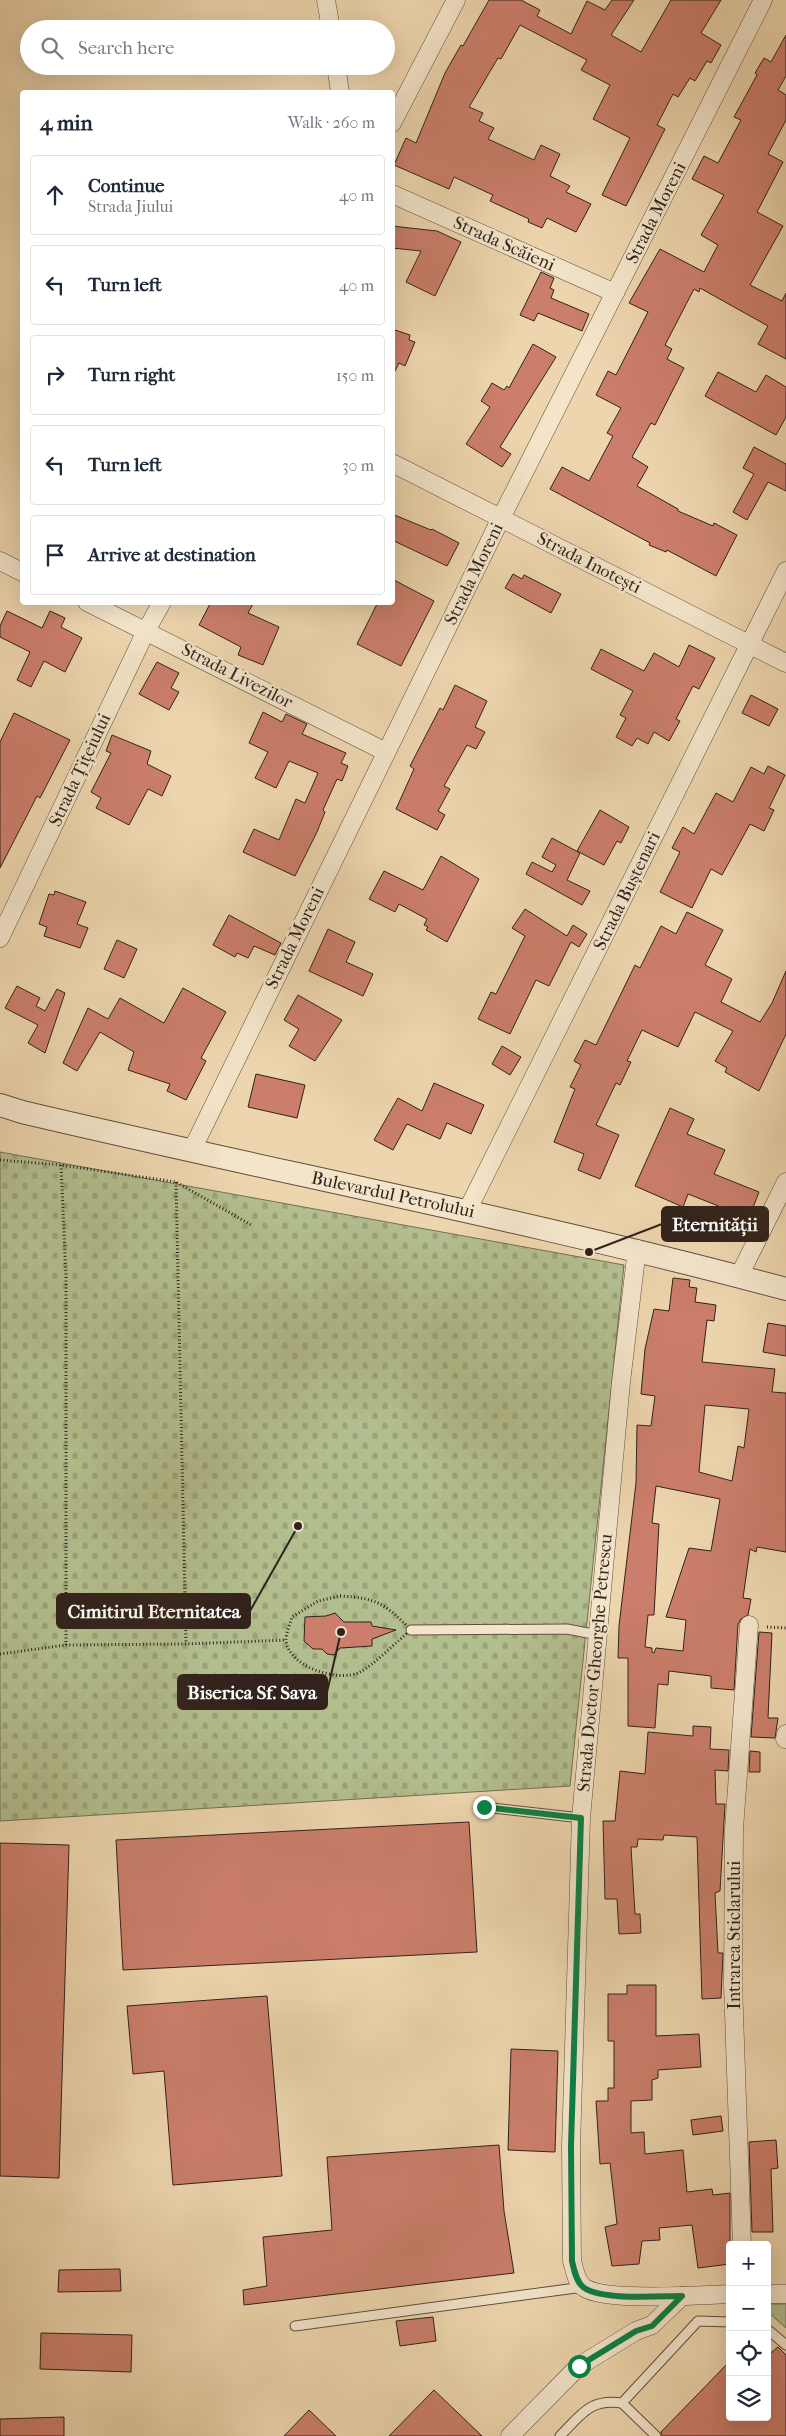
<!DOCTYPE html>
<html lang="en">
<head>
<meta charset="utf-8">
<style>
  :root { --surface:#fff; --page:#f2f2f3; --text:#1f2937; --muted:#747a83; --line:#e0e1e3 }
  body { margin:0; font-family:"IM FELL French Canon",serif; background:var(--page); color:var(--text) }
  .controls { position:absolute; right:15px; bottom:15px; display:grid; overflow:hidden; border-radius:5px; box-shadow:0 5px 20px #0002 }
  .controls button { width:45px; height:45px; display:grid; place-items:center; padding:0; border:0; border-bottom:1px solid var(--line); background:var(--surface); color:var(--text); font:25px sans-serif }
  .stop { position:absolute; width:15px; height:15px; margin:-11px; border:4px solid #0b8043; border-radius:50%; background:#fff }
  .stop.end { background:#0b8043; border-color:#fff; box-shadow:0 1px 5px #0008 }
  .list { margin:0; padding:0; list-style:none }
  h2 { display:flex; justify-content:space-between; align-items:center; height:65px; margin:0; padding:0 20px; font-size:21px }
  h2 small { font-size:16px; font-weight:400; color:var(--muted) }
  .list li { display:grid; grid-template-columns:32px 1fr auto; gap:15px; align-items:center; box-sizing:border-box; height:80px; margin:0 10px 10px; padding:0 10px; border:1px solid var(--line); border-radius:5px }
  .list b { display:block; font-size:19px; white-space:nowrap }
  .list p { margin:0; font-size:16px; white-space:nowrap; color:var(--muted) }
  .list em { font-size:16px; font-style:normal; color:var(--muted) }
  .icon { flex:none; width:28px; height:28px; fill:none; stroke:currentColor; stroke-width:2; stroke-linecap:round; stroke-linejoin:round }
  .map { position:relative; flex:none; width:786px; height:2436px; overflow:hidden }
  .search { position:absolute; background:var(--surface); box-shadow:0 5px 20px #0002; left:20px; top:20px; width:375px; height:55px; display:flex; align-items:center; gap:12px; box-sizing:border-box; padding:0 18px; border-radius:28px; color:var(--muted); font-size:19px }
  .panel { position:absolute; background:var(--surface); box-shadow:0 5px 20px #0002; left:20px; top:90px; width:375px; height:515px; border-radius:5px }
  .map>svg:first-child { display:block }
  .cemetery { fill:url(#cemetery-stones); stroke:#727054 }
  .park { fill:#b3be8e; stroke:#727054 }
  .building { fill:#cb7e6b; stroke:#31221b; fill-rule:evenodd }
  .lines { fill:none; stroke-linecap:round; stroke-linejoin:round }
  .service-casing { stroke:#604f40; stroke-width:11 }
  .minor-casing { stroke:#604f40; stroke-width:19 }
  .tertiary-casing { stroke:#604f40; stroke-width:24 }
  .path { stroke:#31221b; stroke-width:3; stroke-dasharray:1 2.5; stroke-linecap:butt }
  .service { stroke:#f3e4ca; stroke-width:9 }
  .minor { stroke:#f3e4ca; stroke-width:18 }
  .tertiary { stroke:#f3e4ca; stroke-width:22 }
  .route { stroke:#0b8043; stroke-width:6 }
  .labels { text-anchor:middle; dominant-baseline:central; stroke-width:4.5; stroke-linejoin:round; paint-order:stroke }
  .street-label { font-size:18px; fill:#31221b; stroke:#f3e4ca }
  .leader { fill:none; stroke:#31221b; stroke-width:2 }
  .callout-dot { fill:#31221b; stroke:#f3e4ca; stroke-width:2 }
  .callout { fill:#31221b; stroke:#31221b; stroke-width:2 }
  .callout-label { font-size:19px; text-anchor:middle; font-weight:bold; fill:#fff }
</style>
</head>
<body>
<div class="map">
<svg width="786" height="2436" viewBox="0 0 786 2436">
  <defs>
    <pattern id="cemetery-stones" width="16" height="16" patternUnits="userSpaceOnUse" patternTransform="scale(1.25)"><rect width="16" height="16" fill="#b3be8e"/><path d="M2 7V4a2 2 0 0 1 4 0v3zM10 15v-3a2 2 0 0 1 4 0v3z" fill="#9aa37a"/></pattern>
  </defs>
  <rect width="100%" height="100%" fill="#edd5ad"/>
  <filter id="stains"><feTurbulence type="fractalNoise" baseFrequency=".004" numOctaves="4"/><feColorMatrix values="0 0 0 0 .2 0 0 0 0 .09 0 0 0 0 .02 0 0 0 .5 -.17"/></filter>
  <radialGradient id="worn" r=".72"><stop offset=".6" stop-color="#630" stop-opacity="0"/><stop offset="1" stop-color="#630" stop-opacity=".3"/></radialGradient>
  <path class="cemetery" d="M0 1152 624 1265 570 1786 0 1821Z"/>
  <path class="park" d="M767 2304H786V2328L767 2311Z"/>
  <g class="building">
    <path d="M489 0H521L540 10 537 16 571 34 587 1 605 10 612 0H634L611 35 641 52 671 0H721L701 33 721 45 711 63 707 61 695 81 690 78 678 97 673 94 657 125 665 129 626 206 602 195 630 138 593 119 610 85 581 70 587 60 520 25 501 59 498 58 469 107 483 113 479 121 494 128 488 139 534 160 541 145 560 154 550 176 570 186 566 192 591 204 576 232 547 218 542 228 528 222 529 219 490 201 493 195 454 177 449 189 394 165 406 138 416 143 445 73 461 45 463 46Z"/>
    <path d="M786 35V76L778 90 786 95V120L768 154 783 162 757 212 783 226 750 285 782 301 786 293V359L758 344 768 326 700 288 699 292 694 289 665 345 672 349 667 359 684 368 655 425 651 423 632 457 648 467 637 486 678 509V511L713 526 714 523 737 535 716 576 667 550 666 552 649 545 650 543 550 489 562 467 589 481 613 436 607 433 621 408 596 395 608 371 616 375 648 312 629 303 660 249 704 272 718 245 701 235 724 195 692 179 704 156 718 163 741 120 734 117 757 75 755 73 764 58 771 62Z"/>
    <path d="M392 226 437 231 461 242 435 296 406 282 421 251 392 248Z"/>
    <path d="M541 272 554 278 550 288 554 290 551 298 589 314 582 331 538 313 534 321 520 315Z"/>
    <path d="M392 329 410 335 409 340 415 342 405 366 399 363 392 377Z"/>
    <path d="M533 344 556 357 500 447 511 454 502 467 466 444 490 407 481 401 492 383 504 390 507 386 509 388Z"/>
    <path d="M718 372 756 392 766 375 786 387V417L776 435 705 396Z"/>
    <path d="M754 447 786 464V491L768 482 747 520 733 512 754 474 743 468Z"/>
    <path d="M392 514 431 530 432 529 459 543 447 566 392 540Z"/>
    <path d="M513 574 522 579 524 575 561 594 551 613 505 588Z"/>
    <path d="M392 579 434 601 401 666 357 644 378 602H392Z"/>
    <path d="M211 602H254L248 613 279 627 263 665 238 655 241 647 199 625Z"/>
    <path d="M7 611 42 628 50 611 65 618 61 627 82 638 65 672 44 661 31 687 17 680 30 652 0 637V626Z"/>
    <path d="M689 645 715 658 699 689 693 686 676 719 680 721 669 741 654 732 648 744 637 738 632 746 616 737 626 718 620 715 633 691 591 669 601 649 644 671 654 653 679 667Z"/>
    <path d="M157 662 179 673 171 688 179 692 169 710 139 694Z"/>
    <path d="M455 685 487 701 475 727 485 732 476 749 467 745 444 786 450 789 438 811 445 815 437 830 396 809 414 769 410 766 440 708 443 710Z"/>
    <path d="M751 695 778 709 769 726 742 713Z"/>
    <path d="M263 712 282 722 286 714 307 724 302 734 346 753 341 763 348 766 342 781 337 779 323 810 325 812 317 832 295 876 243 852 254 829 279 840 296 799 305 803 318 773 289 761 276 788 255 778 268 752 249 743Z"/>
    <path d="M14 713 70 740 40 798 37 796 0 868V742Z"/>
    <path d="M112 735 151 751 147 764 171 776 162 796 148 789 129 825 96 808 101 798 91 792 111 753 106 751Z"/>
    <path d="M768 766 785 775 769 808 774 810 764 831 750 824 722 875 711 869 692 908 660 892 680 852 672 848 683 827 694 834 716 793 733 802 751 767 764 774Z"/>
    <path d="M600 810 629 827 621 843 617 841 604 865 577 851Z"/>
    <path d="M552 838 580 853 567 880 590 891 582 905 526 874 532 862 552 872 556 865 542 857Z"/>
    <path d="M441 856 479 879 447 942 426 930 428 927 424 925 427 919 399 904 395 912 369 899 384 871 423 890Z"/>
    <path d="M55 891 86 902 77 924 88 928 80 948 44 936 47 927 39 924 49 894 54 895Z"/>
    <path d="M525 909 567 936 573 925 587 934 579 947 571 942 549 986 536 980 510 1034 478 1019 491 992 496 994 525 936 512 928Z"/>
    <path d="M687 912 723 930 705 965 732 979 721 1002 760 1022 772 1003 786 971V1034L759 1091 725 1072 727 1068 715 1061 733 1031 695 1012 678 1047 642 1030 627 1061 631 1062 620 1085 616 1083 596 1125 619 1135 600 1179 578 1170 584 1154 554 1142 575 1089 570 1087 581 1065 574 1061 585 1040 596 1045 635 965 640 968 661 926 676 934Z"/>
    <path d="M229 915 281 943 275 955 254 946 248 958 237 953 235 957 213 945Z"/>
    <path d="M328 929 355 942 346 962 373 974 363 996 309 971Z"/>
    <path d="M117 940 137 949 124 978 104 969Z"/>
    <path d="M17 986 40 998 36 1006 45 1011 57 989 65 993 45 1053 28 1043 38 1025 5 1008Z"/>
    <path d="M183 988 226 1012 201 1058 206 1061 186 1100 167 1091 170 1084 128 1070 134 1052 100 1032 77 1071 63 1063 88 1008 108 1019 120 998 164 1023Z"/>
    <path d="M298 995 342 1020 315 1061 289 1046 299 1029 284 1020Z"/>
    <path d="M502 1046 521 1057 510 1075 492 1064Z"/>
    <path d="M256 1074 305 1085 297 1118 248 1107Z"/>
    <path d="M434 1083 484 1105 471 1134 447 1123 440 1139 407 1124 393 1150 374 1140 398 1098 422 1111Z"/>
    <path d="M670 1108 694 1119 687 1134 725 1150 714 1174 759 1192 749 1218 688 1194 683 1207 635 1186Z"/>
    <path d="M673 1278 690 1280 689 1287 697 1288 695 1302 716 1305 714 1321 707 1320 702 1362 775 1369 772 1392 786 1393V1552L757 1547 756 1552 750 1549 743 1598 751 1599 748 1615 741 1619 738 1624 734 1690 711 1688V1676L669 1671 668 1685 658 1684 655 1728 628 1726V1658H618L619 1626 636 1483 637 1425 651 1426 655 1396 641 1394 645 1349 654 1309 669 1311ZM705 1405 749 1409 744 1448 738 1446 732 1481 699 1472ZM656 1486 720 1499 711 1551 689 1548 666 1617 686 1620 683 1651 656 1648 654 1653 652 1652V1648L645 1647 648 1615H654L659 1524 652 1523Z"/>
    <path d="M768 1323 786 1326V1356L763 1352Z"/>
    <path d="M335 1613 344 1622H371L372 1626 396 1630 372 1639V1646L340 1648 334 1655 327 1654 322 1649H313L304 1641 305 1617 326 1616Z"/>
    <path d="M759 1632 772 1633 768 1718H778L775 1738 751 1737Z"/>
    <path d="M693 1726 711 1727 710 1749 729 1750 728 1771 715 1770 716 1804H725L720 1891 715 1893 718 1953H723L721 1998 702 1999 697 1837 664 1835 663 1840 638 1839 637 1847H631L635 1914H640L641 1933 619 1934 617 1899H605L603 1821H615L620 1771 645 1774 648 1732 693 1736Z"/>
    <path d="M750 1751 760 1752V1772H749Z"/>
    <path d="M469 1822 477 1952 123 1970 116 1840Z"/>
    <path d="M0 1843 69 1845 59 2178 0 2176Z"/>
    <path d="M627 1985H656V2036L699 2034 701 2067 658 2070V2078L652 2080V2100L631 2101V2133L644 2132 645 2154 683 2150 687 2192 712 2189 713 2195 730 2193V2264L698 2268 692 2225 659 2228 660 2240 642 2241 639 2264 612 2266 605 2227 617 2224 610 2163 600 2164 596 2101H608V2088H614V2041H608V1994H627Z"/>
    <path d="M267 1996 282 2176 173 2185 164 2071 133 2074 127 2006Z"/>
    <path d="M511 2049 558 2051 555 2152 508 2150Z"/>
    <path d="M721 2116 723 2131 693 2135 691 2120Z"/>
    <path d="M776 2140 778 2168 771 2169 773 2232H752L749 2142Z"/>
    <path d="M499 2145 504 2211 514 2273 244 2305 243 2290 267 2286 263 2237 332 2230 327 2157Z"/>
    <path d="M120 2269 121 2291 58 2292 59 2270Z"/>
    <path d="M433 2317 436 2341 400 2346 396 2321Z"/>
    <path d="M41 2333 132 2335 131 2372 40 2369Z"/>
    <path d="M778 2347 786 2355V2436H662L661 2432 730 2361V2417H767V2356Z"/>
    <path d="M434 2390 482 2436H389Z"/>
    <path d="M309 2410 336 2436H284Z"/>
    <path d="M64 2417V2436H0V2419Z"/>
  </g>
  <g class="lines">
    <defs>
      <g id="service">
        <path d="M411 1630 567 1629 598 1635"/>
        <path d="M484 1807 581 1818"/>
        <path d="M295 2326 583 2287"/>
        <path d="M767 2329 786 2345"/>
        <path d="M622 2403 656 2436"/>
        <path d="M560 2436C581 2415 590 2398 622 2403L698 2321 730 2322"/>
      </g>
      <g id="minor">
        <path d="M326 0 331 29"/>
        <path d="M336 66 340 92"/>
        <path d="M392 123 456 0"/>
        <path d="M392 194 615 293"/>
        <path d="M392 463 786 663"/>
        <path d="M0 561 22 572"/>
        <path d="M87 602 386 752"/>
        <path d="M0 938 146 631 162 602"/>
        <path d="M191 1152 501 518 763 0"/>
        <path d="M467 1211 786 571"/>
        <path d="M637 1249 621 1382 581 1818 571 2146 572 2261C575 2270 576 2283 585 2288 606 2302 701 2295 730 2294"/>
        <path d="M739 1276 786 1182"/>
        <path d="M785 1739 786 1734"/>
        <path d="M742 2245 733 1984 734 1829 749 1625"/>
        <path d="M767 2294H786"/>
        <path d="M510 2436 579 2366 636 2331 652 2325 682 2296"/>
      </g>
      <path id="tertiary" d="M0 1105 22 1112C276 1172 533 1221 786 1289"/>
    </defs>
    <use href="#service" class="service-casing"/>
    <use href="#minor" class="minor-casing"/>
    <use href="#tertiary" class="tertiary-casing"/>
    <g class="path">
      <path d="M0 1160 61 1165 176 1182 253 1226"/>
      <path d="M61 1165 66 1277V1645"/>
      <path d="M176 1182 186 1644"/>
      <path d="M340 1596C378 1598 385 1604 411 1630 398 1640 373 1666 360 1672 339 1683 288 1667 286 1640 286 1633 290 1624 292 1617L318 1601Z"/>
      <path d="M767 1627 786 1628"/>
      <path d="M0 1654 66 1645 186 1644 286 1640"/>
    </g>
    <use href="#service" class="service"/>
    <use href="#minor" class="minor"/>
    <use href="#tertiary" class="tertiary"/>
  </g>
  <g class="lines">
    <path class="route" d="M484 1807 581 1818 571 2146 572 2261C574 2270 576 2280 582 2286 596 2301 661 2296 682 2296L652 2326 636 2331 579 2366"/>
  </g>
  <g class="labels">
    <g class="street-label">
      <text transform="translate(656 213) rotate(-63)">Strada Moreni</text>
      <text transform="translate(504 244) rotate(24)">Strada Scăieni</text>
      <text transform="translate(589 563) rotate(27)">Strada Inotești</text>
      <text transform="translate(474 574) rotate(-64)">Strada Moreni</text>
      <text transform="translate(237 676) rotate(27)">Strada Livezilor</text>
      <text transform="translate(80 770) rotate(-65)">Strada Țițeiului</text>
      <text transform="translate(627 891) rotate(-64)">Strada Buștenari</text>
      <text transform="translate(295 938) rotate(-64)">Strada Moreni</text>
      <text transform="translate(393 1195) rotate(12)">Bulevardul Petrolului</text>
      <text transform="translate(595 1663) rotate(-85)">Strada Doctor Gheorghe Petrescu</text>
      <text transform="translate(734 1935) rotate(-90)">Intrarea Sticlarului</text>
    </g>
  </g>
  <path class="leader" d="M589 1252L662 1224M298 1526L250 1611M341 1632L327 1692"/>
  <g class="callout-dot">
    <circle cx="589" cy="1252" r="5"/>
    <circle cx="298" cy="1526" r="5"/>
    <circle cx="341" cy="1632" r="5"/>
  </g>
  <g class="callout">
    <rect x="662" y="1207" width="106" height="34" rx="5"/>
    <rect x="57" y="1594" width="193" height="34" rx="5"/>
    <rect x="178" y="1675" width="149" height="34" rx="5"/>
  </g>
  <g class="callout-label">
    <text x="715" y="1231">Eternității</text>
    <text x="154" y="1618">Cimitirul Eternitatea</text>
    <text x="252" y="1699">Biserica Sf. Sava</text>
  </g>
  <rect width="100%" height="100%" filter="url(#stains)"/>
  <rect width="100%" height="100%" fill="url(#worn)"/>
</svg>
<div class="controls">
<button>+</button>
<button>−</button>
<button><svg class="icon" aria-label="locate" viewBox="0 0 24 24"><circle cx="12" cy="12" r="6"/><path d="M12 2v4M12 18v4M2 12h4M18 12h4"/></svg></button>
<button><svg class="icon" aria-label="layers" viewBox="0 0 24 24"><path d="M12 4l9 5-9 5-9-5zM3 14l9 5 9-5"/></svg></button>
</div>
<div class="stop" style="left:579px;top:2366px"></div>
<div class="stop end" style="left:484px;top:1807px"></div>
<div class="search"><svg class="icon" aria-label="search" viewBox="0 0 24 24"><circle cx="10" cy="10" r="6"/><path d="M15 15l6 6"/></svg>Search here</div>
<section class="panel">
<h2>4 min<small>Walk · 260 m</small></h2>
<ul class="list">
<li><svg class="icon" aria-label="ahead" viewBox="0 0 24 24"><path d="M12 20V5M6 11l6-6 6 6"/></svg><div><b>Continue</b><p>Strada Jiului</p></div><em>40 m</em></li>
<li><svg class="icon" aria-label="left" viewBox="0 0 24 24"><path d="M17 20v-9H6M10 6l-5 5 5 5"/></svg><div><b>Turn left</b></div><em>40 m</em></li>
<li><svg class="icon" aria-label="right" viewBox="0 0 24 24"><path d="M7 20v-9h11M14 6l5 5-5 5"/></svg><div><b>Turn right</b></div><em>150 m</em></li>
<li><svg class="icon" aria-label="left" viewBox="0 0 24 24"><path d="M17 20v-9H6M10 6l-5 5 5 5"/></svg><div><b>Turn left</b></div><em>30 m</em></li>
<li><svg class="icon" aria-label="arrive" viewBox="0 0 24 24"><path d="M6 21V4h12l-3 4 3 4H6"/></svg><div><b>Arrive at destination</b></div></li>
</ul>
</section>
</div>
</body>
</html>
